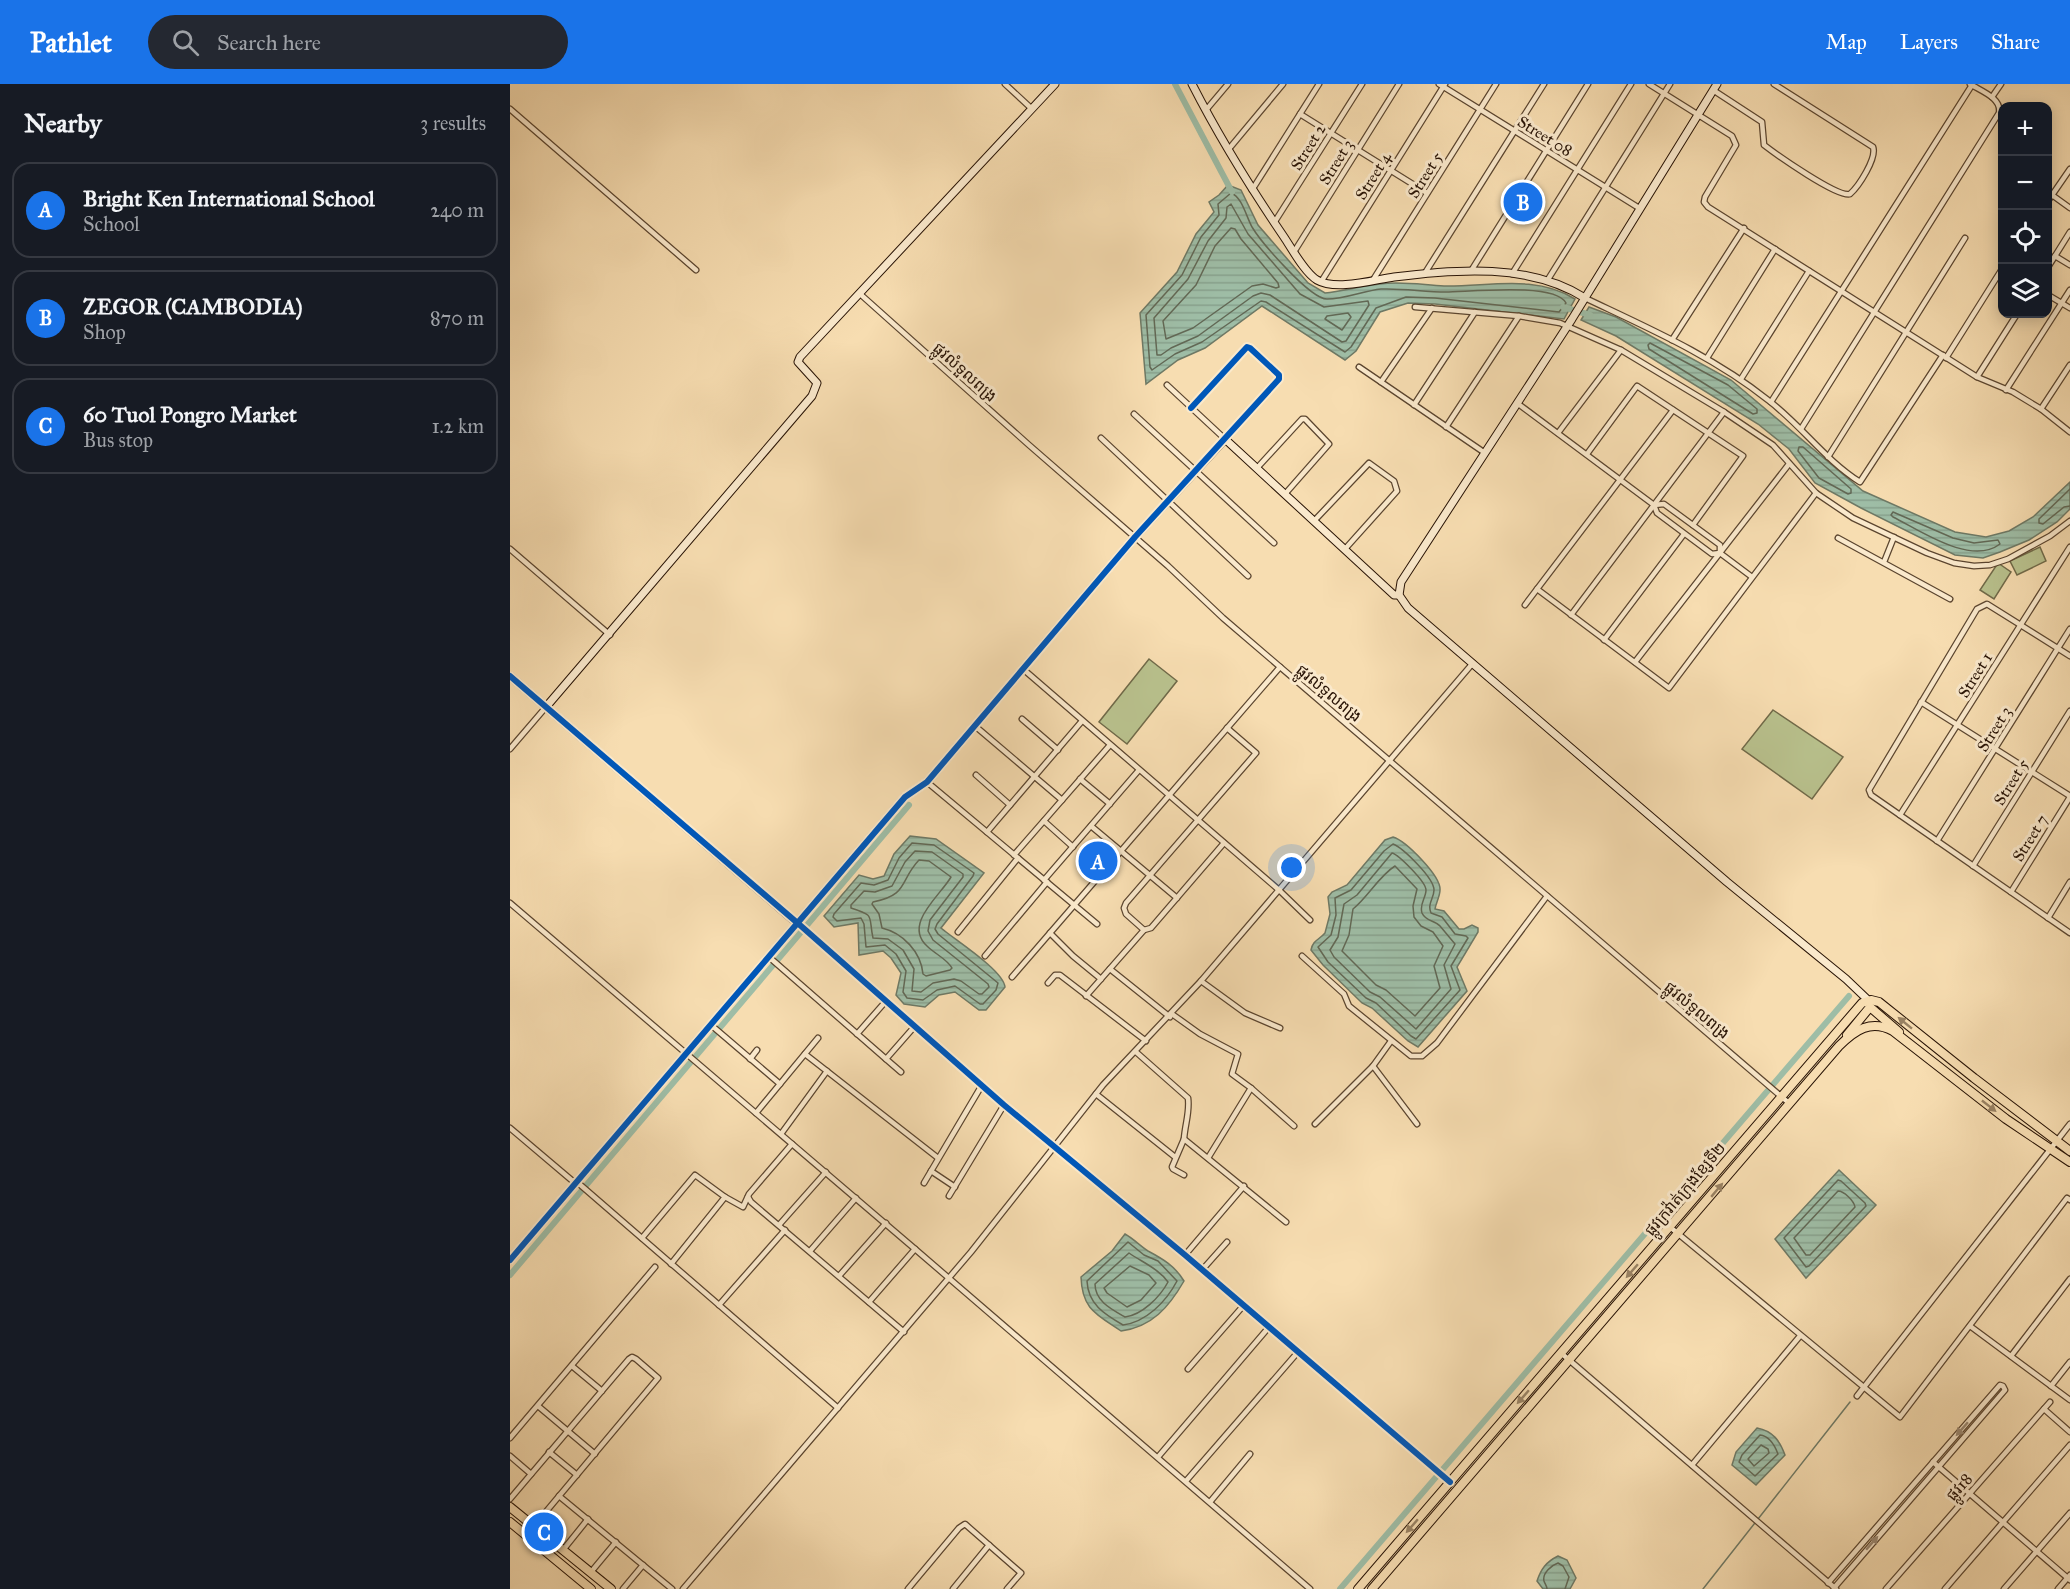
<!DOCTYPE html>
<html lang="en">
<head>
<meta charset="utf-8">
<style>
  :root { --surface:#171b24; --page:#242831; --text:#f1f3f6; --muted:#9ea1a6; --line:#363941; --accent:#1a73e8 }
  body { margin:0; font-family:"IM FELL Great Primer","Noto Sans Khmer",serif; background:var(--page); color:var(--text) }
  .controls { position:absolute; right:18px; top:18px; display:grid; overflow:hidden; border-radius:12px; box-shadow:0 3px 15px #0003 }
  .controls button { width:54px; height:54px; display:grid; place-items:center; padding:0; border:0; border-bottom:2px solid var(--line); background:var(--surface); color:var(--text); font:30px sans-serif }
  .you { position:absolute; left:782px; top:784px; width:21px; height:21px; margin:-15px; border:4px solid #fff; border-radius:50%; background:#1a73e8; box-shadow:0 0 0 9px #1a73e833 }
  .badge { display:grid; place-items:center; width:39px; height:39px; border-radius:50%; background:var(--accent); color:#fff; font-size:20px; font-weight:700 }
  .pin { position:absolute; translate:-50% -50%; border:3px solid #fff; box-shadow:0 2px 6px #0006 }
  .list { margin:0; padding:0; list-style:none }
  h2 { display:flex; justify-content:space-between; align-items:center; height:78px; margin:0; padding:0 24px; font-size:26px }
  h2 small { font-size:20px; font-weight:400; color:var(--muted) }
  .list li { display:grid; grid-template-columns:39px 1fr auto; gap:18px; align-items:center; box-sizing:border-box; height:96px; margin:0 12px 12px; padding:0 12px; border:2px solid var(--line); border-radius:18px }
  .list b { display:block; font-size:22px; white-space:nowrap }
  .list p { margin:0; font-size:20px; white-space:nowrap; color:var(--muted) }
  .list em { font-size:20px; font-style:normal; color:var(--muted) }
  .icon { flex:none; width:33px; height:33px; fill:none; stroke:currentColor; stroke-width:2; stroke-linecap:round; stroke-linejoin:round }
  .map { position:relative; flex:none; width:1560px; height:1505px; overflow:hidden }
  header { display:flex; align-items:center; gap:36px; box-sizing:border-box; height:84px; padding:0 30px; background:var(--accent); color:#fff }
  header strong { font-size:28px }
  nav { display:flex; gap:33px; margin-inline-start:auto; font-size:21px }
  .search { width:420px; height:54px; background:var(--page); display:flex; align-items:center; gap:15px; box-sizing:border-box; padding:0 21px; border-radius:33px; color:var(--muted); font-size:22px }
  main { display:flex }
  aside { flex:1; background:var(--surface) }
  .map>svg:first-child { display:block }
  .green { fill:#b9c28e; stroke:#706a49; stroke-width:1.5 }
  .water { fill:url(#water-rules); stroke:#6e7965; stroke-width:1.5 }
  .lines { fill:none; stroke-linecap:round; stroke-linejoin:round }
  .shore { stroke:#626855; stroke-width:1.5 }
  .stream { stroke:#6e7965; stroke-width:1.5 }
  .canal { stroke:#9ebda6; stroke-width:6 }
  .street-casing { stroke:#5b452f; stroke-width:7 }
  .secondary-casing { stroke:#271204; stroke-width:9 }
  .primary-casing { stroke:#271204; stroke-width:10 }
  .street { stroke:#fae9cc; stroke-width:4.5 }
  .secondary { stroke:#fae9cc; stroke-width:7 }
  .primary { stroke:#f7ddb1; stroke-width:8 }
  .cycleway-casing { stroke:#fae9cc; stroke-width:10 }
  .cycleway { stroke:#0057b8; stroke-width:6 }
  .oneway { fill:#998263 }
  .oneway2 { fill:#9b8872 }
  .labels { text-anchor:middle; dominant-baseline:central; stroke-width:6; stroke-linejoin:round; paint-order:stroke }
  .street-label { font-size:16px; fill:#271204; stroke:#fae9cc }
</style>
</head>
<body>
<header>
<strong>Pathlet</strong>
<div class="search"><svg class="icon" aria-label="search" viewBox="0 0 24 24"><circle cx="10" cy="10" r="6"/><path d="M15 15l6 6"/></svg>Search here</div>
<nav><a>Map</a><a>Layers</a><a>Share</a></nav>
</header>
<main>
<aside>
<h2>Nearby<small>3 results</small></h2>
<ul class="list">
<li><span class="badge">A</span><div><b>Bright Ken International School</b><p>School</p></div><em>240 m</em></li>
<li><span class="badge">B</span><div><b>ZEGOR (CAMBODIA)</b><p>Shop</p></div><em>870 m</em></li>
<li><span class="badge">C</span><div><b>60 Tuol Pongro Market</b><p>Bus stop</p></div><em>1.2 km</em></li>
</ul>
</aside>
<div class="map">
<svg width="1560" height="1505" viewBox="0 0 1560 1505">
  <defs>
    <pattern id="water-rules" width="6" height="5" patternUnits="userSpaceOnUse" patternTransform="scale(1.5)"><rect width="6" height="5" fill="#9ebda6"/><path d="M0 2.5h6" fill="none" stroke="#88a18d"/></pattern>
  </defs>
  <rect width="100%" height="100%" fill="#f7ddb1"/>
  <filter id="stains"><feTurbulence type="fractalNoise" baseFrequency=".00333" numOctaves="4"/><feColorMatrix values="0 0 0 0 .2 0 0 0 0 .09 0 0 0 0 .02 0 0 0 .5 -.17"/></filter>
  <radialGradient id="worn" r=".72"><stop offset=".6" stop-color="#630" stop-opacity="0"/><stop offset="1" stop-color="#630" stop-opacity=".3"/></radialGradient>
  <g class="green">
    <path d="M1530 463 1536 477 1507 491 1500 477Z"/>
    <path d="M1488 479 1501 488 1484 515 1470 506Z"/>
    <path d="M639 575 667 597 617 660 589 638Z"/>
    <path d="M1263 626 1333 673 1302 715 1232 665Z"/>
  </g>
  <g class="water">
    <path d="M718 101 731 106 748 141 798 199 815 209C833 207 851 202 870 200 891 197 913 201 934 202 978 203 1025 190 1065 215L1054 235 925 220 898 219 870 228 846 267 835 276 752 222 695 264 668 276 636 300 630 229 667 188 686 150 704 128 699 118 709 111Z"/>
    <path d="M1079 223 1106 233 1221 296 1353 407 1445 448 1476 453 1499 447 1523 433 1560 398V425L1547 438 1519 456 1490 468 1473 474 1445 471 1351 424 1305 399 1279 365 1248 340 1106 252 1071 236Z"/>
    <path d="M400 752 426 755 474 789 431 844C445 856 493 886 495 903L476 926H469L445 908 429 911 415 923 394 920 386 911 391 889 381 874 373 867 349 871 348 839 324 843 314 832 349 791 363 795 374 792 384 770Z"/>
    <path d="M883 753C896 757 931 792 930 806 930 812 926 819 925 825L934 827 949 845H954L962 841 968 844V848L947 883 957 907 908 963 898 957 862 924 852 919 813 881 801 866C803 856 809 856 815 849L820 830 818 813 822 808 837 801 875 756Z"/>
    <path d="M1329 1086 1366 1121 1296 1194 1265 1155Z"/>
    <path d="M615 1150C624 1155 630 1162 638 1167 653 1175 665 1182 674 1197 659 1223 642 1243 611 1247 586 1230 572 1225 571 1193L602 1167Z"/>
    <path d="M1247 1344C1263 1347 1270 1357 1275 1371L1246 1401 1222 1381 1226 1368Z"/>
    <path d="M1048 1472 1057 1476 1066 1494 1060 1505H1033L1027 1497C1031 1485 1036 1478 1048 1472Z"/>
  </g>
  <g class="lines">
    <g class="shore">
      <path d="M721 109C732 113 736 132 742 143 751 158 800 215 817 215 835 215 853 207 871 205 893 204 914 208 936 208 958 208 1045 198 1056 219L1049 228 925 214 896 213 866 224 841 263 835 268 756 218 751 217 692 258 665 270 642 286 640 283 636 231 672 191 691 153 709 131 708 120Z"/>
      <path d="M721 120 738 150 790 210 814 223 858 217 859 221 836 257 832 258 760 211 751 209 743 212 688 252 661 264 651 271H647L644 234 678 195 698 157 716 134 717 123Z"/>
      <path d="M721 144 725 145 731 155 768 199 769 203 766 204 753 200 742 202 683 244 656 255 653 237 686 201 705 162Z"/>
      <path d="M838 229 841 233 832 246 815 235 817 232Z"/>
      <path d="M1140 259 1218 301 1247 325V329L1243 330 1139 265 1138 261Z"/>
      <path d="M1289 363H1293L1341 405V409L1338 410 1309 394 1288 367Z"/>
      <path d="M1560 405 1529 435V439L1533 440 1554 423 1560 422"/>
      <path d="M1383 428 1443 454 1464 459 1488 456 1490 460C1461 482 1411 447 1383 433L1381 431Z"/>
      <path d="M402 759 424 761 464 789 463 792 427 840 425 845 428 850 488 899 486 906 473 920H470L445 902 427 906 413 916 397 914 393 908 396 887 386 870 375 861 356 863 354 840 351 834 327 837 323 833 324 830 351 799 364 801 378 796 389 774Z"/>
      <path d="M883 760C893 764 924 794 924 806 924 814 917 820 921 829L932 833 945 850 956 852 958 854 941 882 950 906 906 955 901 952 866 919 856 914 818 878 808 863 821 851 826 831 825 814 841 806 874 767Z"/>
      <path d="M405 767 422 768 453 790V793L420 836 418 847 423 856 478 900 479 903 472 910H469L451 897 444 895 423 899 411 908 402 907 404 885 393 866 378 855 363 854C358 831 366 832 341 824V821L354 807 365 808 382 802 395 778Z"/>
      <path d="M882 769C889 771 916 798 916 806 916 814 909 820 912 829 916 838 925 836 930 842 935 848 940 854 945 860L934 881 941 905 906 945 870 913 860 908 824 873 820 866 828 853 834 820 847 811Z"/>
      <path d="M409 776 419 777 441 793C430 812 393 840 417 862 425 870 437 875 442 884L440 886 416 892 413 890C411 868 393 849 372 844L369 830 362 820 363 818C399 811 389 797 409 776Z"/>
      <path d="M885 782 907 805 903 822 904 833 911 842 923 848 933 862 924 882 930 904 905 932 876 906 866 901 832 867 839 851 843 825C858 813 869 792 885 782Z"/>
      <path d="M1328 1096 1331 1097 1355 1119 1356 1122 1299 1182 1296 1183 1274 1154Z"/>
      <path d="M1328 1107C1334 1107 1344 1117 1345 1123L1300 1171H1296L1284 1154Z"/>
      <path d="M618 1158 634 1171 648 1177 667 1197C656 1218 636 1238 613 1241 594 1230 578 1220 577 1197Z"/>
      <path d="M619 1169C632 1178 649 1185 658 1198 650 1213 632 1231 615 1233 601 1225 585 1217 585 1200Z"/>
      <path d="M620 1182 639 1191 646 1199 631 1216 617 1223 597 1209 594 1204Z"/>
      <path d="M1250 1351C1259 1352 1265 1362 1268 1370L1245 1392 1229 1378 1232 1371Z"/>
      <path d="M1251 1361 1258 1365 1259 1369 1244 1382 1238 1375Z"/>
      <path d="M1037 1505C1037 1502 1035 1500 1034 1497 1032 1489 1042 1481 1048 1479L1053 1482 1059 1493 1055 1505"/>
    </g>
    <path class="stream" d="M1193 1505 1340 1318"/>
    <g class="canal">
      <path d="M665 0 722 108"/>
      <path d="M1053 223 1080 231"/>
      <path d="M0 1191 399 721"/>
      <path d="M830 1505 1339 912"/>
    </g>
    <defs>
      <g id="street">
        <path d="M495 0 522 25"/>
        <path d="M929 0 1129 124"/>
        <path d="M1139 0 1222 52 1226 61 1195 113 1194 118 1198 123 1467 293 1503 308 1531 325 1560 348"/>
        <path d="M1203 6 1252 38 1254 61C1267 71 1328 114 1340 110 1349 102 1367 74 1363 63L1264 0"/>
        <path d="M1482 13 1491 0"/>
        <path d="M0 25 186 186"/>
        <path d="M696 26 718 0"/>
        <path d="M790 30 917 109"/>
        <path d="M718 66 773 0"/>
        <path d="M742 106 809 0"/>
        <path d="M1542 111 1560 124"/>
        <path d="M1538 117 1560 85"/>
        <path d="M764 139 852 0"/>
        <path d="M1560 148 1545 172 1560 181"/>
        <path d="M784 168 889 0"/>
        <path d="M1538 183 1545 172"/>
        <path d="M961 187 1078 0"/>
        <path d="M915 189 1034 0"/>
        <path d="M1002 190 1121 0"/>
        <path d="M863 196 986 0"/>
        <path d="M1037 197 1160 0"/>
        <path d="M811 198 935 0"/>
        <path d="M349 209 519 361 658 482 713 534 1280 1020"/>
        <path d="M1538 211 1560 224"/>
        <path d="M1075 214C1138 244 1203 272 1258 316 1291 341 1315 376 1350 398L1433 271"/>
        <path d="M905 223 1009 232 1050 239 1111 266 1214 328 1263 361 1306 409 1343 434 1417 469 1444 479 1464 482 1480 481 1498 475 1540 452 1560 437"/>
        <path d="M1162 256 1234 144"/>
        <path d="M1197 274 1265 165"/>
        <path d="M1436 274 1492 185"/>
        <path d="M849 283 975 369"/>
        <path d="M1467 293 1507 230"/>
        <path d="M1231 295 1299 187"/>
        <path d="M871 298 922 224"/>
        <path d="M657 301 715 355 769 295V291L740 264 737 263 681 324"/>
        <path d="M1496 306 1560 206"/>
        <path d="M1261 318 1462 1"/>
        <path d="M1007 319 1144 421 1147 429 1202 470 1210 469 1242 493"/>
        <path d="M904 321 965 228"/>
        <path d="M1531 325 1560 281"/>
        <path d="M624 330 764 459"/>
        <path d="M936 343 1009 232"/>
        <path d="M1291 345 1489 29C1492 14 1471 7 1460 0"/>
        <path d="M1048 349 1111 266"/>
        <path d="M591 354 738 492"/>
        <path d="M1077 370 1127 302 1233 372 1183 441"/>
        <path d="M1318 373 1455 154"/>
        <path d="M747 384 792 335H795L819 360 775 410"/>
        <path d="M1144 421 1154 420 1210 461V469"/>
        <path d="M804 437 859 379 884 397 887 407 835 465"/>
        <path d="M1328 454 1440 515"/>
        <path d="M0 465 100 551"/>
        <path d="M1374 478 1384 453"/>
        <path d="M1027 505 1159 604 1306 409"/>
        <path d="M1015 521 1163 326"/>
        <path d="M1061 531 1214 328"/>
        <path d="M1094 556 1174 450"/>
        <path d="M1560 572 1477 520 1467 525 1359 706 1361 711 1560 849"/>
        <path d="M1125 578 1279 380"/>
        <path d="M513 585 769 806 800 836"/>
        <path d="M1411 618 1560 712"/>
        <path d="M512 635 548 666"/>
        <path d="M465 642 552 716"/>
        <path d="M0 665 36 623"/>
        <path d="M466 691 500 721"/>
        <path d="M570 695 600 720"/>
        <path d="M417 698 587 840"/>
        <path d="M1390 731 1560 463"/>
        <path d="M534 737 563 763"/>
        <path d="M581 742 667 814"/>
        <path d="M477 748 572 637"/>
        <path d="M1427 757 1560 545"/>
        <path d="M504 771 600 661"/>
        <path d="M1463 782 1560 627"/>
        <path d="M534 796 629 686"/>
        <path d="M1501 808 1560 713"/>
        <path d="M0 819 405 1165 800 1505"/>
        <path d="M1538 834 1560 798"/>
        <path d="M287 839 494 1021 675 1171 940 1398"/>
        <path d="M634 846 616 830 614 824 616 819 746 669 717 644"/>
        <path d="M448 848 508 774"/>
        <path d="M540 849 563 872 591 895"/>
        <path d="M475 872 537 798"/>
        <path d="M792 872 834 910 839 922 901 972H912L927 959 1037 812"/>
        <path d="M259 873 376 975 405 942"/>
        <path d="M600 885 660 933"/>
        <path d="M502 893 770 583"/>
        <path d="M691 897 735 929 770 944"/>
        <path d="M538 899 545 891H550L636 957"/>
        <path d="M576 912 634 846 641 844 714 759"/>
        <path d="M662 930 690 950 728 970 722 990 741 1004 784 1042"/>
        <path d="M201 941 270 1000"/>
        <path d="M347 950 376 917"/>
        <path d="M626 968 678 1014C680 1028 675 1040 674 1055L776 1138"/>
        <path d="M295 970 428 1074"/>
        <path d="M240 975 247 966"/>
        <path d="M376 975 391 988"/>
        <path d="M863 982 907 1040"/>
        <path d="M586 1010 665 1073"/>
        <path d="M246 1029 308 954"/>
        <path d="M805 1040 863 982 881 957"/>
        <path d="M0 1044 65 1099"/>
        <path d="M271 1050 317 987"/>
        <path d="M698 1074 741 1004"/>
        <path d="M421 1087 445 1103"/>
        <path d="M674 1091 663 1085 662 1083 674 1055"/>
        <path d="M67 1098 328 1324"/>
        <path d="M414 1099 472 1001"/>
        <path d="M439 1112 494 1021"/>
        <path d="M238 1113 241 1118 394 1248"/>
        <path d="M269 1141 316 1088"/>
        <path d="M1160 1143 1390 1333 1557 1114 1560 1116"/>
        <path d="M132 1154 185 1091 215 1113 233 1123 239 1110 282 1060"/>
        <path d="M300 1167 346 1114"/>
        <path d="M675 1171 734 1102"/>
        <path d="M161 1180 215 1113"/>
        <path d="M692 1186 717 1158"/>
        <path d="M329 1192 376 1139"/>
        <path d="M359 1218 405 1165"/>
        <path d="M209 1221 275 1146"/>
        <path d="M1460 1242 1560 1316"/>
        <path d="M1051 1269 1326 1505"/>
        <path d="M1501 1272 1560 1195"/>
        <path d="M62 1282 92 1307"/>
        <path d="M678 1285 734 1221"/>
        <path d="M1541 1302 1560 1278"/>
        <path d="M1347 1312 1560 1040"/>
        <path d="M28 1322 85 1370"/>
        <path d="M1534 1325 1560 1348"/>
        <path d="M0 1354 145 1183"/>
        <path d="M39 1368 67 1391"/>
        <path d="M0 1372 21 1390"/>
        <path d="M648 1373 759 1243"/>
        <path d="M1423 1378 1560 1496"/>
        <path d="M1182 1381 1290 1252"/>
        <path d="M676 1397 788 1268"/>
        <path d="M49 1412 162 1505"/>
        <path d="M0 1415 119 1275 122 1273 126 1275 148 1294 24 1442"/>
        <path d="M700 1418 740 1370"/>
        <path d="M53 1466 78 1435"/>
        <path d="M81 1488 106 1458"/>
        <path d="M1318 1499 1490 1301 1493 1302 1495 1306 1324 1504"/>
        <path d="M113 1505 133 1481"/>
        <path d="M173 1505 461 1168 593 1001 691 897 963 579"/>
        <path d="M398 1505 449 1444 455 1440 511 1489 497 1505"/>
        <path d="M443 1505 479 1461"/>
        <path d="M1376 1505 1540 1318"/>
        <path d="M1435 1505 1560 1361"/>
        <path d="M1494 1505 1560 1429"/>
        <path d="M1548 1505 1560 1491"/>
      </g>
      <g id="secondary">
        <path d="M682 0C709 53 740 103 774 153 782 165 795 189 807 196 826 207 863 196 884 193 946 185 1020 179 1075 214"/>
        <path d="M1207 0 1062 235 891 498 889 511 898 524 1217 798 1336 895 1358 916"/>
        <path d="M0 592 287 839"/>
        <path d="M36 623 302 312 307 299 288 278 290 273 545 0"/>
        <path d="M0 1176 395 713 417 698 625 453 715 355 884 511H889"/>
      </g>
      <g id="primary">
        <path d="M1337 951 1360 923 1389 948"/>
        <path d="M0 1423 101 1505"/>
        <path d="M0 1438 81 1505"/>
        <path d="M848 1505 1352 919 1361 916 1369 918 1464 994 1560 1067"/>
        <path d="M862 1505 1329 962C1345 946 1361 935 1383 947L1496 1035 1560 1078"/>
      </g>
    </defs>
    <use href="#street" class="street-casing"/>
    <use href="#secondary" class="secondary-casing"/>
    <use href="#primary" class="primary-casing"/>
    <use href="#street" class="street"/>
    <use href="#secondary" class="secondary"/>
    <use href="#primary" class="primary"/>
    <defs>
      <g id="cycleway">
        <path d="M0 592 291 842 494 1021 675 1171 940 1398"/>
        <path d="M0 1176 395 713 417 698 625 453 769 295V291L740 264 737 263 681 324"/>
      </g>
    </defs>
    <use href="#cycleway" class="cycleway-casing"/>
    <use href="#cycleway" class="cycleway"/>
  </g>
  <defs><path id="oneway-solid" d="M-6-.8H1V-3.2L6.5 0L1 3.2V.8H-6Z" transform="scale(1.5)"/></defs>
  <g class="oneway">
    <use href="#oneway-solid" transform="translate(1395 939) rotate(-141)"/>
    <use href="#oneway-solid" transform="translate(1479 1022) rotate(38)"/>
    <use href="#oneway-solid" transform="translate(1207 1106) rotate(-50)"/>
    <use href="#oneway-solid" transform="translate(1122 1187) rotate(131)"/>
    <use href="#oneway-solid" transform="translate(1013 1313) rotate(131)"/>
    <use href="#oneway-solid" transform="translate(902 1442) rotate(131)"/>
  </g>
  <g class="oneway2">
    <use href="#oneway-solid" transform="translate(1452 1345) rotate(131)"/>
    <use href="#oneway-solid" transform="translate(1362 1459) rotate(-49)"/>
  </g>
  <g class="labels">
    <g class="street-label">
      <text transform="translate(1035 52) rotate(32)">Street 08</text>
      <text transform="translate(798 63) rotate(-58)">Street 2</text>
      <text transform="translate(826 78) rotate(-58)">Street 3</text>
      <text transform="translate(915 91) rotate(-58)">Street 5</text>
      <text transform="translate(863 92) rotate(-58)">Street 4</text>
      <text transform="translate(455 288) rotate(42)">ផ្លូវលំទួលពង្រ</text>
      <text transform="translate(1465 591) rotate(-58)">Street 1</text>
      <text transform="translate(819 609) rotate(40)">ផ្លូវលំទួលពង្រ</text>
      <text transform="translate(1484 645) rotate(-58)">Street 3</text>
      <text transform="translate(1501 698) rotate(-58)">Street 5</text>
      <text transform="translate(1520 754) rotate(-58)">Street 7</text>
      <text transform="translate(1187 926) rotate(40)">ផ្លូវលំទួលពង្រ</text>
      <text transform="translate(1175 1105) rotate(-50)">ផ្លូវក្រវ៉ាត់ក្រុងខ្សែទី២</text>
      <text transform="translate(1449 1403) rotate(-49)">ផ្លូវ18</text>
    </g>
  </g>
  <rect width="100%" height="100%" filter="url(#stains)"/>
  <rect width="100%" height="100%" fill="url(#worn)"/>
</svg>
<div class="controls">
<button>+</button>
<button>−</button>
<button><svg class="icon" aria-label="locate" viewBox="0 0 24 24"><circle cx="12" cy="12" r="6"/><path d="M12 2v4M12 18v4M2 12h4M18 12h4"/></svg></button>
<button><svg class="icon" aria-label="layers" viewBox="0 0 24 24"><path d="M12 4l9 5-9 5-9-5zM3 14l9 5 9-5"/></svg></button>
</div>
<div class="you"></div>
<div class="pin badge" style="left:588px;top:777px">A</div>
<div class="pin badge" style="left:1013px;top:118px">B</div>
<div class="pin badge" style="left:34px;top:1448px">C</div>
</div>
</main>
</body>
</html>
